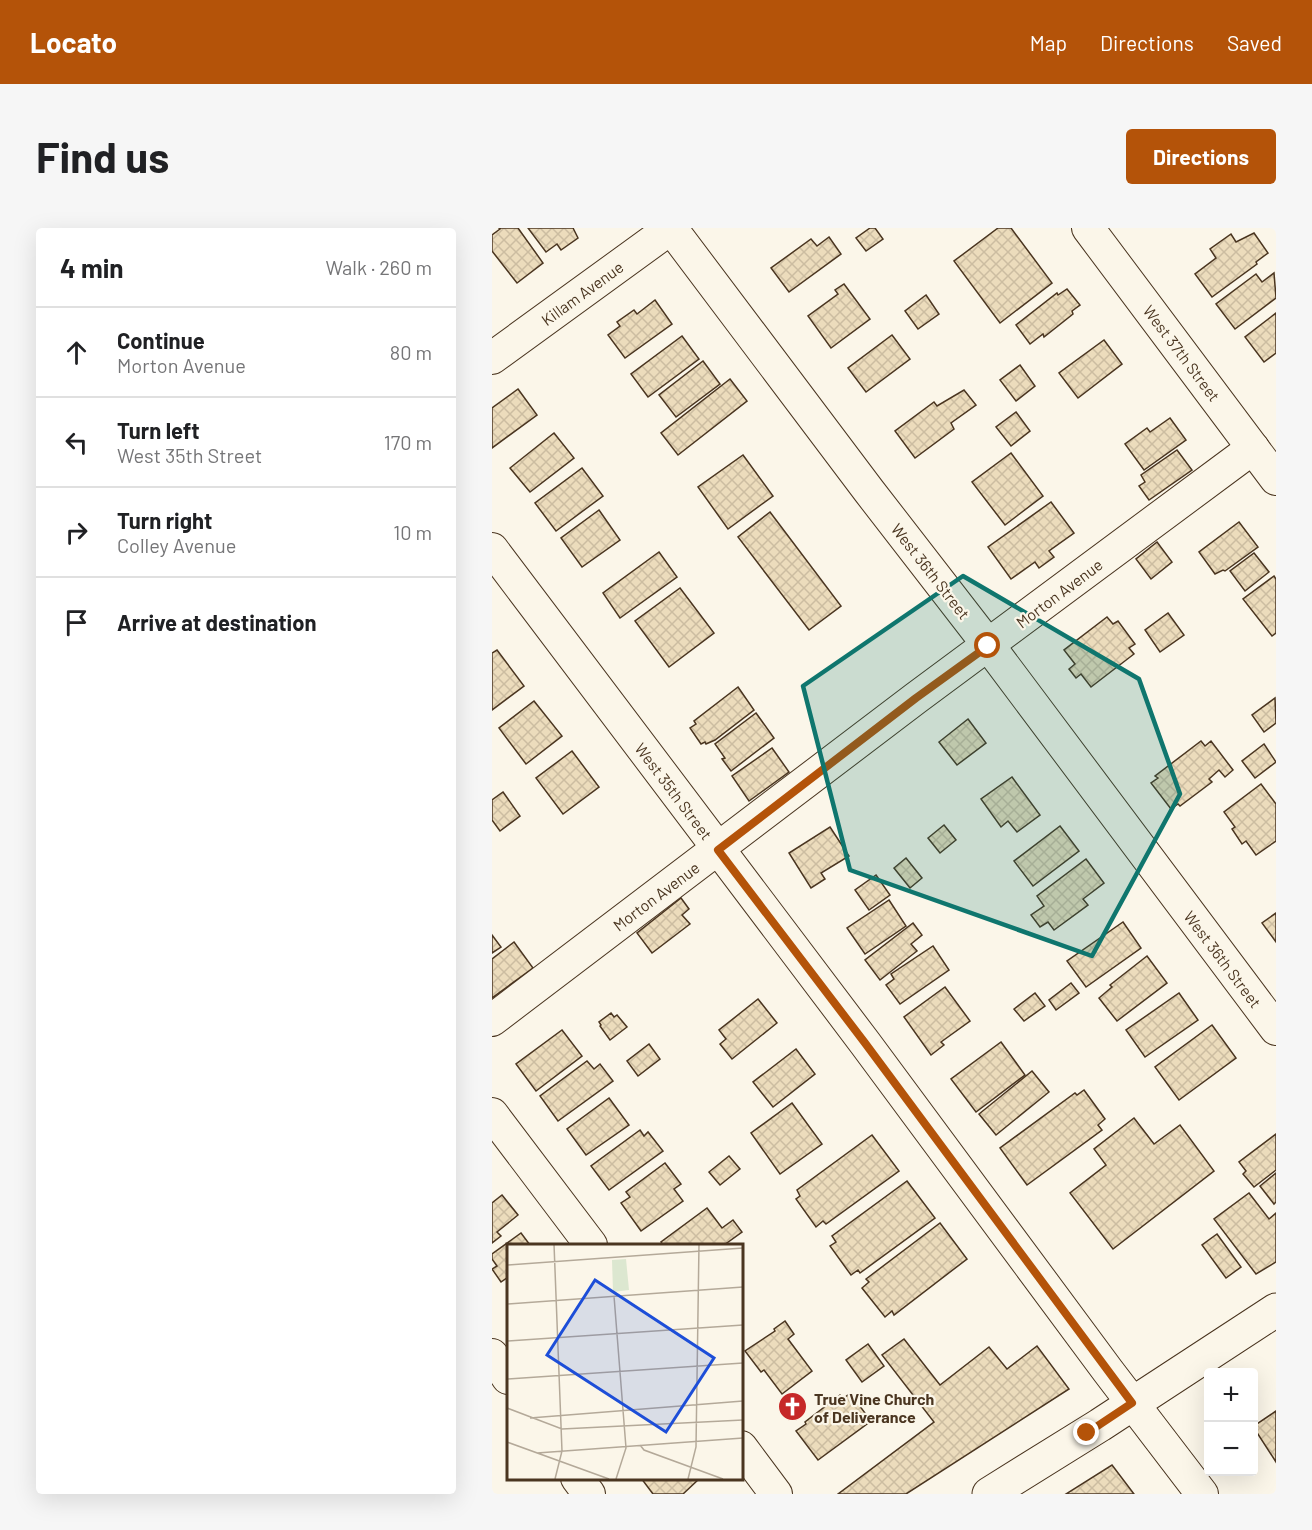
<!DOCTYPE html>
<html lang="en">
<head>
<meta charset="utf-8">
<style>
  :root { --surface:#fff; --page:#f6f6f6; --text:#202124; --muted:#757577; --line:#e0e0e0; --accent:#b45309 }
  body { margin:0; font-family:Barlow,sans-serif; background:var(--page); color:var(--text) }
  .controls { position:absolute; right:18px; bottom:18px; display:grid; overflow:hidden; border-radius:6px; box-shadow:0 6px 24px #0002 }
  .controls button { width:54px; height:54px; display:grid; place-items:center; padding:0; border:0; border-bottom:2px solid var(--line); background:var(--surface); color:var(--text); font:30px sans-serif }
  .stop { position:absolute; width:18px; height:18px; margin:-14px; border:4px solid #b45309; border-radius:50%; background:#fff }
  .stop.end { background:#b45309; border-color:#fff; box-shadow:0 2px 6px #0008 }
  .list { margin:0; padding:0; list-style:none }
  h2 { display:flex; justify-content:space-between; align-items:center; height:78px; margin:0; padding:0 24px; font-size:26px }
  h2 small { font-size:20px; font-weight:400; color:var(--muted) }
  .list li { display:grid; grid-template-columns:39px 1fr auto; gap:18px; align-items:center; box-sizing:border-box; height:90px; padding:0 24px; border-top:2px solid var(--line) }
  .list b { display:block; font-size:22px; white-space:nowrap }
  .list p { margin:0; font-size:20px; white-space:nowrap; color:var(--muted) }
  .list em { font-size:20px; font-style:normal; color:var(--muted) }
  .icon { flex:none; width:33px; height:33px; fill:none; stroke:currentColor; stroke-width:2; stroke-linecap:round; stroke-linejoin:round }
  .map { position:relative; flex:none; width:784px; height:1266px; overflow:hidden; border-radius:6px }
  header { display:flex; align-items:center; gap:36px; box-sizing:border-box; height:84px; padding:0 30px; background:var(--accent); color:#fff }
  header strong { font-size:28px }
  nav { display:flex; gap:33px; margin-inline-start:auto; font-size:21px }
  .intro { display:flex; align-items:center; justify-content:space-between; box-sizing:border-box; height:144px; padding:0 36px }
  h1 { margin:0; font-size:42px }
  .button { padding:15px 27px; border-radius:6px; background:var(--accent); color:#fff; font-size:21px; font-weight:700 }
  main { display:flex; gap:36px; padding:0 36px }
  aside { flex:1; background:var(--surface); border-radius:6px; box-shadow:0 6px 24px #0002 }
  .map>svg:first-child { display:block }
  .building { fill:url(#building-cross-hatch); stroke:#4a3520; stroke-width:1.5 }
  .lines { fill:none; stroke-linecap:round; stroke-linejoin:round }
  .minor-casing { stroke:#4a3520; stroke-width:34 }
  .major-casing { stroke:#4a3520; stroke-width:35 }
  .minor { stroke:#fbf6e9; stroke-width:32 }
  .major { stroke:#fbf6e9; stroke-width:33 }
  .route { stroke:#b45309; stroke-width:8 }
  .marked { fill:#0f766e; fill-opacity:0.2; stroke:#0f766e; stroke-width:4.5; stroke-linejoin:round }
  .labels { text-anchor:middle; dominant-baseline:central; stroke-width:4.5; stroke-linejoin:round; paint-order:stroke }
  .street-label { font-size:16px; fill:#4a3520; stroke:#fbf6e9 }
  .poi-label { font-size:16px; font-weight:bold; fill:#4a3520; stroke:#fbf6e9; text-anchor:start }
  .inset-road { fill:none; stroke:#b4a999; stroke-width:1.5 }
  .view { fill:#1d4ed8; fill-opacity:0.15; stroke:#1d4ed8; stroke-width:3 }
  .inset-edge { fill:none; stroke:#4a3520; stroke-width:3 }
</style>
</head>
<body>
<header>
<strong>Locato</strong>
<nav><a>Map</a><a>Directions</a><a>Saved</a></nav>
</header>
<div class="intro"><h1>Find us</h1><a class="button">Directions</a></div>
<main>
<aside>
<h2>4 min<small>Walk · 260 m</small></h2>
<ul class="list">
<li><svg class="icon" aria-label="ahead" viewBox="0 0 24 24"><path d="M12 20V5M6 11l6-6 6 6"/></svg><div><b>Continue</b><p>Morton Avenue</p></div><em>80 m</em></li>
<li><svg class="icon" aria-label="left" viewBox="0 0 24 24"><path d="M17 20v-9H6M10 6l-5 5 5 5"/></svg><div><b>Turn left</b><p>West 35th Street</p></div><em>170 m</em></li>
<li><svg class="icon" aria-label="right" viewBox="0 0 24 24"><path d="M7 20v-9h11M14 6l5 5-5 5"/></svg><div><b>Turn right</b><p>Colley Avenue</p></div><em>10 m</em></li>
<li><svg class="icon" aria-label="arrive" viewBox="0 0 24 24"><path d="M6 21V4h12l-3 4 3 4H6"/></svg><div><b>Arrive at destination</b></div></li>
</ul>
</aside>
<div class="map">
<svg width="784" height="1266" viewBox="0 0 784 1266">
  <defs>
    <pattern id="building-cross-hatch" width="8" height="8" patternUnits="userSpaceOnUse" patternTransform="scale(1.5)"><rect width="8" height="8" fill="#ecdcbc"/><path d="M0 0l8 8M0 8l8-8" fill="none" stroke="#ccbda1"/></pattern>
  </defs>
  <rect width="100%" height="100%" fill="#fbf6e9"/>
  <g class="building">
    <path d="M7 0H26L51 35 25 55 0 23V7L8 1Z"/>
    <path d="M36 0H81L86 10 69 22 65 16 54 24Z"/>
    <path d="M378 0H383L391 11 374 23 364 10Z"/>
    <path d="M506 0H519L560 55 508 95 462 33Z"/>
    <path d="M762 5 776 25 764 34 765 36 720 69 703 46 724 30 718 21 739 6 744 14Z"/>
    <path d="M337 9 349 26 297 64 279 40 319 11 325 18Z"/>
    <path d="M782 45 784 70 743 101 724 76 764 46 770 54Z"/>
    <path d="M352 56 378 91 339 120 316 88 346 66 343 62Z"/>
    <path d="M575 61 588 77 580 83 581 86 552 109 551 106 538 116 524 97 565 65 566 67Z"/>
    <path d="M434 67 447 86 426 101 413 83Z"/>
    <path d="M163 72 180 96 133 130 116 107 128 98 125 94 142 82 145 86Z"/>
    <path d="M784 85V125L772 134 753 109Z"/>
    <path d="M400 107 418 131 374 164 356 140Z"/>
    <path d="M190 108 207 131 156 169 139 146Z"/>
    <path d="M612 112 630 136 586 170 567 145Z"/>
    <path d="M211 133 228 156 184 189 167 167Z"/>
    <path d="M528 137 543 158 524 173 508 152Z"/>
    <path d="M238 151 255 173 186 227 169 205Z"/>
    <path d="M26 161 45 187 0 220V180Z"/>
    <path d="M472 162 484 177 459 195 462 201 423 230 403 203 442 174 445 178Z"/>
    <path d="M524 184 538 203 519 218 504 199Z"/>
    <path d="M678 190 694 212 652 242 633 216 655 200 658 204Z"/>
    <path d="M62 205 82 230 38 264 18 240Z"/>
    <path d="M685 222 700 242 657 272 647 258 653 254 649 247Z"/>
    <path d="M519 225 551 268 513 297 480 254Z"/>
    <path d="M251 227 281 268 236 301 206 259Z"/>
    <path d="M90 240 111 268 64 303 43 275Z"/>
    <path d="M559 274 582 305 557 323 562 329 547 340 543 334 519 351 496 319Z"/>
    <path d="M107 282 128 312 90 339 69 310Z"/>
    <path d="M278 284 349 378 317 402 246 309Z"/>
    <path d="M747 294 766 319 733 343 731 342 723 346 707 324Z"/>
    <path d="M665 314 680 334 659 351 644 331Z"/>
    <path d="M167 324 185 349 128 390 111 365Z"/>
    <path d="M762 325 777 344 753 363 738 343Z"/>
    <path d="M782 348 784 351V405L780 408 751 371Z"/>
    <path d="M188 360 222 405 177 439 143 393Z"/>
    <path d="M676 385 692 407 668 424 653 402Z"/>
    <path d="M615 389 621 396 626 393 643 416 637 420 642 426 599 459 589 446 584 450 577 441 583 436 572 422Z"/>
    <path d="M5 422 32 458 0 482V425Z"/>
    <path d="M246 459 262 482 223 512 214 516 213 514 209 516 198 500 204 496 202 493Z"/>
    <path d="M783 470 784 495 772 504 760 487Z"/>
    <path d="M42 473 70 508 34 536 7 500Z"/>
    <path d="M264 485 282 510 239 543 230 531 233 530 223 516Z"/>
    <path d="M476 491 494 515 465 537 447 514Z"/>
    <path d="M709 513 713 518 719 513 741 542 733 549 727 542 717 551 720 554 688 578 686 576 679 581 659 555 666 550 663 548Z"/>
    <path d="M772 516 784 534 763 550 750 533Z"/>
    <path d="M280 520 297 544 257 573 240 548Z"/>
    <path d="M80 523 107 559 71 586 44 550Z"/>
    <path d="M520 549 548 587 525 604 516 593 509 599 489 571Z"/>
    <path d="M769 556 784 576V613L764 627 754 613 750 616 740 601 743 599 732 584Z"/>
    <path d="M11 564 28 588 8 603 0 592V572Z"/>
    <path d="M452 597 464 612 448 625 436 610Z"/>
    <path d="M568 598 587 623 541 658 522 633Z"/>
    <path d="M338 599 357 628 329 645 333 651 319 660 297 625Z"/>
    <path d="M414 630 430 650 418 660 402 640Z"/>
    <path d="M594 631 612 655 591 671 596 677 562 702 556 694 548 699 539 687 552 678 545 668Z"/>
    <path d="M384 647 398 667 377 682 363 662Z"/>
    <path d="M189 670 197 681 190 687 198 696 160 725 145 705Z"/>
    <path d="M397 672 414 698 373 726 355 700Z"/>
    <path d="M784 685V714L770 695Z"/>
    <path d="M631 694 649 720 594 759 575 733Z"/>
    <path d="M421 695 430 707 419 716 425 723 388 752 373 732Z"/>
    <path d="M0 707 9 719 0 725Z"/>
    <path d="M22 714 41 740 0 770V731Z"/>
    <path d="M441 718 457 742 408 776 394 757 402 751 399 746Z"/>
    <path d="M655 728 675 755 625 793 607 770 620 759 618 757Z"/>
    <path d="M579 755 587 765 564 782 557 772Z"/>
    <path d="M453 759 478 793 449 814 452 817 439 827 412 789Z"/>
    <path d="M543 765 553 778 532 793 522 781Z"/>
    <path d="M687 765 706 792 653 829 634 802Z"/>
    <path d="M266 771 285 795 240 831 228 816 234 811 227 802Z"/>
    <path d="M119 785 122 789 125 787 135 799 118 812 108 798 109 797 107 794Z"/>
    <path d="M720 797 744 830 687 872 663 839Z"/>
    <path d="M70 802 90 828 44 863 24 836Z"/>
    <path d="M509 814 533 847 484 884 459 851Z"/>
    <path d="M157 816 168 831 146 848 135 833Z"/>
    <path d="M304 821 323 846 281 879 261 854Z"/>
    <path d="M95 833 102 841 108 836 121 853 66 893 48 868Z"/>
    <path d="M540 843 557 864 504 907 487 886Z"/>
    <path d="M592 862 613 891 606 897 610 902 535 957 508 920 583 865 585 867Z"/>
    <path d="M117 870 137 897 94 927 75 901Z"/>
    <path d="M300 875 330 916 288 946 259 905Z"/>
    <path d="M642 890 662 916 688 897 722 943 621 1021 578 965 614 937 602 921Z"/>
    <path d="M148 902 152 908 156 904 171 923 117 962 99 938Z"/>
    <path d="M784 906V942L762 959 751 946 754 943 747 934Z"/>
    <path d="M380 907 407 943 334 996 331 993 324 999 304 971 308 968 305 962Z"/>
    <path d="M237 928 248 941 228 957 217 944Z"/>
    <path d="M173 935 189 956 182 961 191 973 149 1003 129 975 138 969 134 964Z"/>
    <path d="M784 945V974L782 976 768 958Z"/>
    <path d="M415 953 443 990 368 1045 366 1042 359 1047 338 1018 344 1014 340 1008Z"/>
    <path d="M757 965 777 991 784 985V1034L764 1046 722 991Z"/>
    <path d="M10 967 26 987 5 1004 9 1008 0 1015V975Z"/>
    <path d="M215 980 230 1000 241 992 250 1004 232 1017H171L169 1014Z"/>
    <path d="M448 995 475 1031 402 1087 400 1083 393 1089 370 1060 377 1054 374 1051Z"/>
    <path d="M29 1005 38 1017H16V1049L9 1054 0 1041 5 1038 0 1031V1026Z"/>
    <path d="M725 1006 749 1039 734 1050 710 1017Z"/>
    <path d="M293 1093 302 1106 296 1111 320 1143 290 1166 272 1142 269 1144 253 1123 283 1103 282 1101Z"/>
    <path d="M412 1111 448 1157 497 1119 515 1141 545 1118 577 1161 414 1266H346L442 1194 390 1127Z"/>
    <path d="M376 1116 392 1138 370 1154 354 1132Z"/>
    <path d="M358 1165 379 1193 326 1232 304 1203 314 1196 313 1194 348 1167 351 1171Z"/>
    <path d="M784 1183V1234L762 1200V1198Z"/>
    <path d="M620 1237 642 1266H574Z"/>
    <path d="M149 1250H208L191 1266H161Z"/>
  </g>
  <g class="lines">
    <defs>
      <g id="minor">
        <path d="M179 0 377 263 497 418 784 801"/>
        <path d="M596 0 784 251"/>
        <path d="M0 130 179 0"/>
        <path d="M0 321 373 815 616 1143 710 1266"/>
        <path d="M0 792 424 470 761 220"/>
        <path d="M0 886 99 1017"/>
        <path d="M0 1127 16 1150"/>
        <path d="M249 1219 284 1266"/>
        <path d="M85 1250 97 1266"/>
      </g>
      <path id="major" d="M497 1266 608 1197 784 1082"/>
    </defs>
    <use href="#minor" class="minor-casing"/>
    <use href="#major" class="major-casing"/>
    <use href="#minor" class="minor"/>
    <use href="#major" class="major"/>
  </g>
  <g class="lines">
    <path class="route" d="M496 418 424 470 226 622 373 815 640 1175 595 1205"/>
  </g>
  <path class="marked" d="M471 348 647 451 688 566 600 728 358 642 311 458Z"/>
  <defs>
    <symbol id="church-disc" viewBox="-11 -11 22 22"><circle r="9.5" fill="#c62828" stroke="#fbf6e9"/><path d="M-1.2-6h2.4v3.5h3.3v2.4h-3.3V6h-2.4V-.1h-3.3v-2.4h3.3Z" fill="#fff"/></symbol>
  </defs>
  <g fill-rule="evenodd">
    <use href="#church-disc" x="284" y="1162" width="33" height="33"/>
  </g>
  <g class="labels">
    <g class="street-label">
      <text transform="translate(90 65) rotate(-36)">Killam Avenue</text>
      <text transform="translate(690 125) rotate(53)">West 37th Street</text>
      <text transform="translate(439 343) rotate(52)">West 36th Street</text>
      <text transform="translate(567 365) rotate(-37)">Morton Avenue</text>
      <text transform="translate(182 563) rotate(53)">West 35th Street</text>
      <text transform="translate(164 668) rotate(-37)">Morton Avenue</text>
      <text transform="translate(731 731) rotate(53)">West 36th Street</text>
    </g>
    <g class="poi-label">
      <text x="322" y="1170">True Vine Church<tspan x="322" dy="18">of Deliverance</tspan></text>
    </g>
  </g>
  <g transform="translate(15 1016)">
    <rect width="236" height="236" fill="#fbf6e9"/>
    <path d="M119 15 122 46 106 48 105 16Z" fill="#dce7d0"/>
    <path class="inset-road" d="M47 0 55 207 48 235M0 21 236 4M107 52 119 204 109 235M0 60 236 43M0 97 236 81M0 135 236 119M0 164 55 185 236 176M23 174 236 157M0 198 102 235M133 201 137 206 216 235M30 209 236 194M181 235 189 203 192 0"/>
    <path class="view" d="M88 36 207 114 159 188 40 111Z"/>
    <rect width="236" height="236" class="inset-edge"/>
  </g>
</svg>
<div class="controls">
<button>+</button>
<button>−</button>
</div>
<div class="stop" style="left:496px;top:418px"></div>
<div class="stop end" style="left:595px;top:1205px"></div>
</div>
</main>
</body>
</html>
